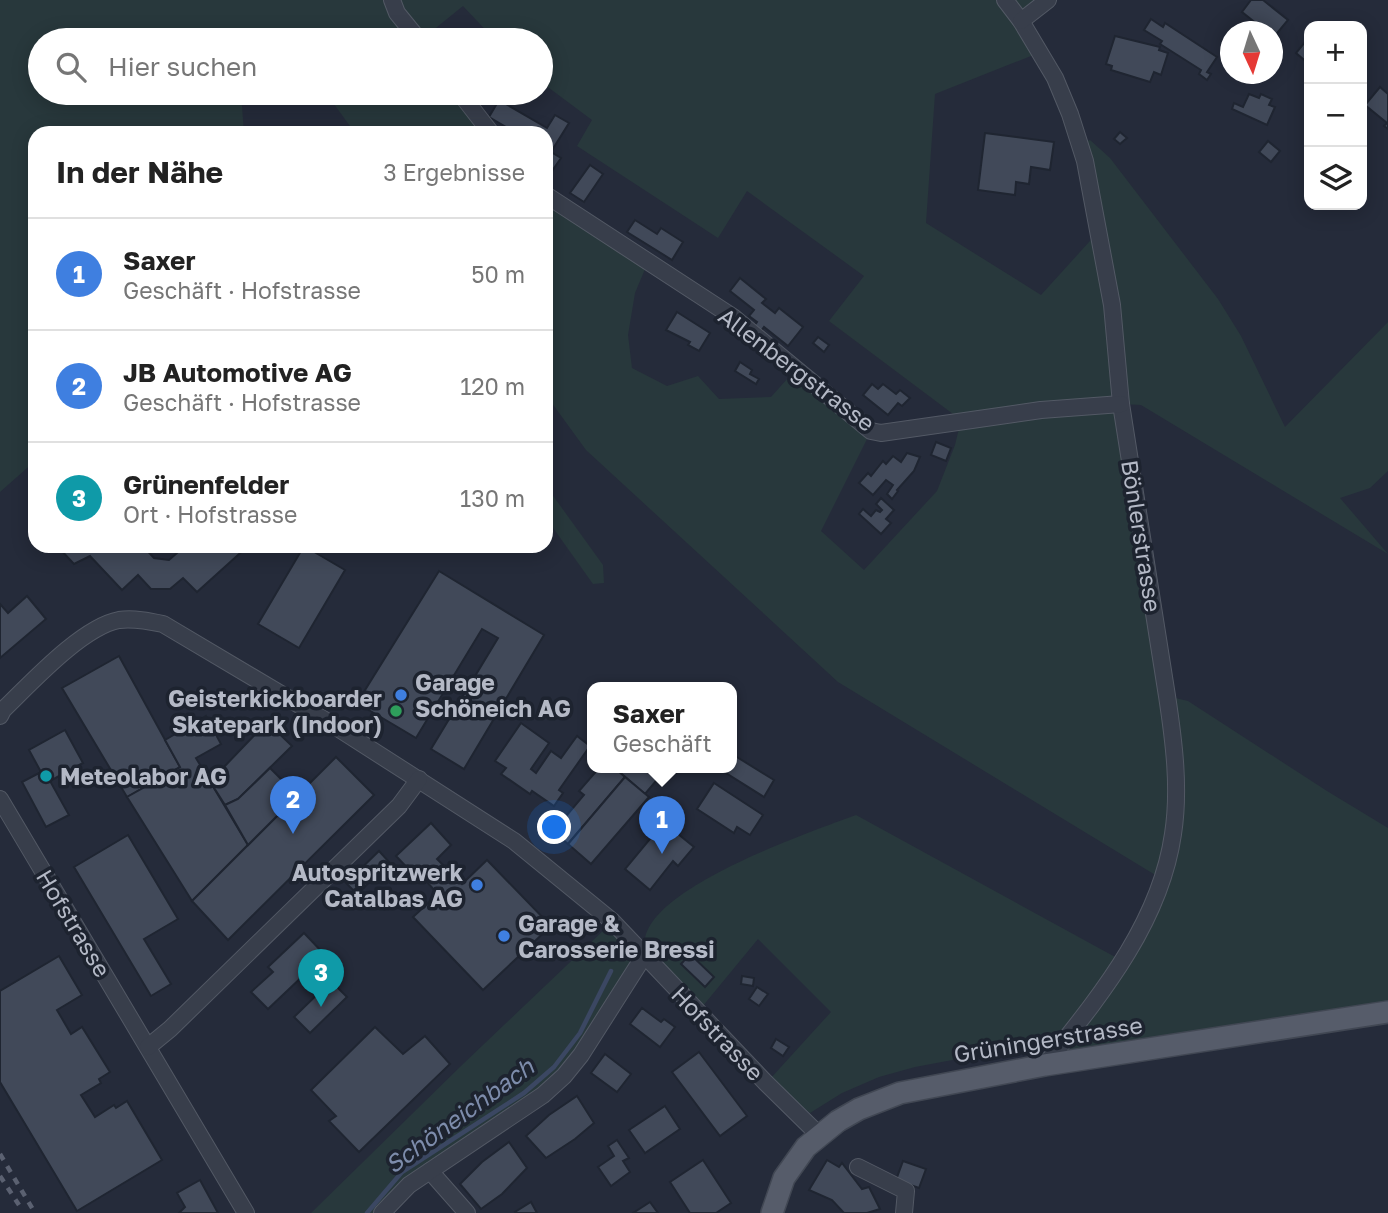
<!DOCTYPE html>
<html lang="de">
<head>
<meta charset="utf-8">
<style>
  :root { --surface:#fff; --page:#f6f6f6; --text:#222; --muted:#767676; --line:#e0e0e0; --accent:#d93025 }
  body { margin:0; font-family:"Golos Text",sans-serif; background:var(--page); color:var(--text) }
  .controls { position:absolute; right:21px; top:21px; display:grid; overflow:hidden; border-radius:14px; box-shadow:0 4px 18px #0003 }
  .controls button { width:63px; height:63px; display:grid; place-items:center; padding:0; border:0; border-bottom:2px solid var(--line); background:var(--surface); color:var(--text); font:35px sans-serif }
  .compass { position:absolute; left:1220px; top:21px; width:63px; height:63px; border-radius:50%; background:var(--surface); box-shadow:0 4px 18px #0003; rotate:176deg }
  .you { position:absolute; left:555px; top:828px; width:24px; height:24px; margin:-18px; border:5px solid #fff; border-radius:50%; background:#1a73e8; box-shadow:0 0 0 10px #1a73e833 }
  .badge { display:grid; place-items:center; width:46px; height:46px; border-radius:50%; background:var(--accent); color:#fff; font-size:23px; font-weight:700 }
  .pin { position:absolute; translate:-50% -58px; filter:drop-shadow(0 2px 4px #0008) }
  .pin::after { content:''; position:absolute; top:37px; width:24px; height:21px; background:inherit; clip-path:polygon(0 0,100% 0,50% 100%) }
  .popup { position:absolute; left:587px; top:682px; width:150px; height:91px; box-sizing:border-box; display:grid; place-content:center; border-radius:14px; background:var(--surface); filter:drop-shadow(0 2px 5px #0005); font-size:23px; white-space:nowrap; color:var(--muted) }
  .popup b { font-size:26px; color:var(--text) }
  .popup::after { content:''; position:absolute; left:50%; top:100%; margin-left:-14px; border:14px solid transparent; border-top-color:var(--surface) }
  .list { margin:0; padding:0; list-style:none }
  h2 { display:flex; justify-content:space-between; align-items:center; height:91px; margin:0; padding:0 28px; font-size:30px }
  h2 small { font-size:23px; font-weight:400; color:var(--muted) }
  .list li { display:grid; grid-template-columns:46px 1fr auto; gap:21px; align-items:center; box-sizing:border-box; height:112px; padding:0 28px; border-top:2px solid var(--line) }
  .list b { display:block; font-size:26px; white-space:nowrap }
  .list p { margin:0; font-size:23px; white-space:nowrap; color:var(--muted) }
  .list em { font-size:23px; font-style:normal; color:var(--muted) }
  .icon { flex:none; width:38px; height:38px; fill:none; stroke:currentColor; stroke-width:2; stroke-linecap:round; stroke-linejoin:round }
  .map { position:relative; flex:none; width:1388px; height:1213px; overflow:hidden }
  .search { position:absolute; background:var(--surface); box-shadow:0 4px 18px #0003; left:28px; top:28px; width:525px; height:77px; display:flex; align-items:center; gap:18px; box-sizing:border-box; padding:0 24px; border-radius:38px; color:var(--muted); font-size:26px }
  .panel { position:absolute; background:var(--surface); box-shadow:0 4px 18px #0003; left:28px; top:126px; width:525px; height:427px; border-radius:21px }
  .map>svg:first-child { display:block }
  .green { fill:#28383c }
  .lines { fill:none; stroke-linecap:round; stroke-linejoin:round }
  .stream { stroke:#3b4762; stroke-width:4.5 }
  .building { fill:#414959; stroke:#1f2531; stroke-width:2 }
  .minor-casing { stroke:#535965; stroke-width:18 }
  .major-casing { stroke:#414753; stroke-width:24 }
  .minor { stroke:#383e4b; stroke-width:16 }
  .major { stroke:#565c6a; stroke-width:21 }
  .rail { stroke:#5b6171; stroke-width:4.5; stroke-dasharray:7 7; stroke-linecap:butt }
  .shop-dot { fill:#3f7fe0; stroke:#1d232f; stroke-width:2.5 }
  .leisure-dot { fill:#2e9e5b; stroke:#1d232f; stroke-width:2.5 }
  .culture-dot { fill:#0f9aa8; stroke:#1d232f; stroke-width:2.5 }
  .labels { text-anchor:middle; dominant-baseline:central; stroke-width:7; stroke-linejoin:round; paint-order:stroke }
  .street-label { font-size:23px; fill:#b4b9c6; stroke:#1d232f }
  .poi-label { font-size:23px; font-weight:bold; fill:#b4b9c6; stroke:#1d232f; text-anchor:start }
  .water-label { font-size:24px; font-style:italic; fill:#7d8cab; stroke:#1d232f }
</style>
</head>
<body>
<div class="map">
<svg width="1388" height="1213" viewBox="0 0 1388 1213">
  <rect width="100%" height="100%" fill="#252b3a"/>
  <g class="green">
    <path d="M0 0H1048L1021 21 1041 52 935 94 926 223 1041 295 1099 231 1080 143 1090 140 1110 158 1218 299 1241 336 1285 427 1388 322V471L1370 488 1340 498 1388 554 1141 405 1122 404 1167 696 1188 701 1327 791 1388 828V1012L1045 1065 1115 974 1157 876 838 682 586 450 546 395V195L648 262 635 293 628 335 632 368 667 386 698 376 719 399 771 397 796 369 871 431 821 531 864 570 937 491 955 445 961 420 829 321 864 276 747 191 718 238 577 146 592 120 541 82V40H495L463 6 421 40H40V93H241L244 133H35V461L0 492Z"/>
    <path d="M326 93H460L491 133H355Z"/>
    <path d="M546 486 603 565 604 583 593 584 546 518Z"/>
    <path d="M856 815 1117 958 1066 1028 990 1053 915 1067 879 1077 842 1093 810 1113 770 1079 831 1012 758 939 702 1007 645 947C637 891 813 831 856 815Z"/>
    <path d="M607 927C619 940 633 949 629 968L586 1040 553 1079 376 1213H311L462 1065Z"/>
  </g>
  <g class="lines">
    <path class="stream" d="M367 1213 402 1172 524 1093 554 1067 580 1033 611 971"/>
  </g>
  <g class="building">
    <path d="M1251 0H1263L1288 20 1274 37 1272 32H1267L1242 12Z"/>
    <path d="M1151 19 1163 27 1165 23 1217 57 1207 72 1211 74 1207 80 1199 74 1201 70 1160 44 1162 41 1144 30Z"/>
    <path d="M1115 36 1160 47 1159 50 1168 53 1161 75 1154 72 1150 82 1111 70 1112 66 1106 64Z"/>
    <path d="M1309 37V64L1296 53Z"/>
    <path d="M1380 87 1388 94V129L1384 126 1387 123 1365 105Z"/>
    <path d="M1249 94 1259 98 1261 94 1272 99 1269 105 1275 107 1267 125 1232 109 1234 103 1243 107Z"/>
    <path d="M499 100 547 128 555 115 569 123 551 152 561 158 552 171 546 167V133H516L489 117Z"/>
    <path d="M1120 132 1127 138 1120 144 1114 139Z"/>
    <path d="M985 133 1054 142 1050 170 1031 167 1029 184 1016 182 1015 195 978 190Z"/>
    <path d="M1268 141 1280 151 1271 162 1259 152Z"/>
    <path d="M590 165 603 174 584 202 570 193Z"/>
    <path d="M635 220 657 234 661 228 683 242 672 260 627 232Z"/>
    <path d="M740 278 766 299 762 303 775 313 779 308 803 327 788 346 764 327 761 331 754 326 757 322 749 316 754 310 730 291Z"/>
    <path d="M677 312 710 333 699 351 688 345 690 342 666 330Z"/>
    <path d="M818 337 829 345 824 352 813 343Z"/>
    <path d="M740 362 752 370 750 374 759 379 756 384 735 371Z"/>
    <path d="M872 384 878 389 883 384 896 394 900 390 910 398 902 406 898 403 888 415 863 395Z"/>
    <path d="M936 442 951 448 946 461 931 455Z"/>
    <path d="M907 453 920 457 914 471 897 490 898 491 892 499 887 494 893 485 886 480 873 495 859 483 868 473 871 476 883 461 886 464 893 456 901 462Z"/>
    <path d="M881 498 894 510 886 519 891 523 881 534 859 514 863 509 871 516 876 510 880 512 882 510 876 504Z"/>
    <path d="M57 546H143L154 558 169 560 185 546H248L197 592 183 578 170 589H151L138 575 122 590 90 556 74 564Z"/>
    <path d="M304 546 345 570 299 648 258 624Z"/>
    <path d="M439 571 544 635 464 769 431 749 498 638 482 629 416 738 357 703Z"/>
    <path d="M27 596 46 619 0 658V604L8 613Z"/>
    <path d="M119 656 180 767 127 797 62 688Z"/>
    <path d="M206 716 221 744 196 758 248 845 192 901 127 797 180 767 165 740Z"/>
    <path d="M267 722 292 746 238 799 225 805 204 772 223 768Z"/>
    <path d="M521 723 549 743 531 769 536 773 551 751 561 758 577 736 590 746 559 790 563 793 554 806 532 791 530 794 501 774 506 768 495 761Z"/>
    <path d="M65 730 83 763 50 781 69 815 46 827 22 782 41 772 29 750Z"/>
    <path d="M732 754 774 780 764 797 718 768H732Z"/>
    <path d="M336 757 374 795 228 940 192 901Z"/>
    <path d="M270 768 287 785 277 794 289 804 248 845 225 805 238 799Z"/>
    <path d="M599 768H615L625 777 568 844 556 834 564 824 561 822 584 795 579 791Z"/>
    <path d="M615 768H667L645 794Z"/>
    <path d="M625 777 649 797 591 864 568 844Z"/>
    <path d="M714 783 763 815 750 835 737 827 734 833 697 809Z"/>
    <path d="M431 823 451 845 437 859 462 884 487 860 551 926 483 990 413 917 438 894 424 879 427 875 424 873 418 879 396 856Z"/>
    <path d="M667 825 694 847 678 866 673 861 650 890 625 869 654 834 657 837Z"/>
    <path d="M128 835 178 919 144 939 171 984 151 996 74 867Z"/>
    <path d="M379 851 390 863 357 894 346 883Z"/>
    <path d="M304 933 325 955 268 1009 251 992 273 972 268 967Z"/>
    <path d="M690 954 714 977 705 987 681 964Z"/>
    <path d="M59 956 82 995 57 1010 71 1034 82 1027 110 1072 99 1079 101 1083 81 1095 95 1117 114 1105 116 1108 127 1101 162 1160 77 1211 0 1082V991Z"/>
    <path d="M742 976 754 978 753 986 741 984Z"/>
    <path d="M331 981 347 997 310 1033 294 1017Z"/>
    <path d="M757 987 768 994 759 1006 749 999Z"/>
    <path d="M642 1008 661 1022 664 1019 675 1027 660 1047 630 1024Z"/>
    <path d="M375 1027 403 1054 425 1036 450 1064 359 1152 329 1121 336 1116 311 1090Z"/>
    <path d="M776 1039 789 1047 783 1056 771 1048Z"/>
    <path d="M699 1052 747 1116 720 1136 672 1072Z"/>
    <path d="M605 1054 631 1074 617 1092 591 1073Z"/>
    <path d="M577 1096 594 1123 575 1139 546 1158 526 1136 549 1115Z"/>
    <path d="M665 1106 680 1129 645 1153 629 1130Z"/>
    <path d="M617 1140 629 1158 623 1161 630 1172 611 1186 598 1167 614 1156 608 1146Z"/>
    <path d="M509 1142 527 1168 502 1194 481 1209 460 1184 482 1162Z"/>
    <path d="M703 1160 731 1203 716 1213H690L670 1182Z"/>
    <path d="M827 1160 839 1167 842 1163 862 1189 869 1187 880 1209 867 1213H844L832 1200 809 1190Z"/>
    <path d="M903 1161 926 1169 919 1188 896 1180Z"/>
    <path d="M200 1180 218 1213H179L185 1207 177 1193Z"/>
    <path d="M531 1202 537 1213H516L515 1212Z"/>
    <path d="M650 1202 658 1213H633Z"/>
  </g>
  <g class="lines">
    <defs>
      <g id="minor">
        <path d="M392 0 397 13 419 40"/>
        <path d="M1005 0 1021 21 1055 78 1070 114 1085 161 1112 305 1121 404 1167 696C1174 742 1180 789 1173 834 1160 924 1099 997 1045 1065"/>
        <path d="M1021 21 1048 0"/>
        <path d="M460 93 491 133"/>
        <path d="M546 195 733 317 871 431 881 433 1041 410 1121 404"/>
        <path d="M0 716 3 710C31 683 82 627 119 620 134 618 149 621 163 624L333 725 514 841 612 921 766 1083 819 1135"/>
        <path d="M0 799 246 1213"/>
        <path d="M148 1047 170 1029 399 806 419 779"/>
        <path d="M858 1167 906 1191 904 1213"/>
        <path d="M430 1171 467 1213"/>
        <path d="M382 1213 409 1185 543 1095 564 1076 581 1055 644 956"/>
      </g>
      <path id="major" d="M772 1213 784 1178 806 1147 838 1121 859 1109 900 1093 1045 1065 1388 1012"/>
    </defs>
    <use href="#minor" class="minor-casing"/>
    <use href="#major" class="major-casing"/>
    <use href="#minor" class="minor"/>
    <use href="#major" class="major"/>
    <g class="rail">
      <path d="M0 1154 35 1213"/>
      <path d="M0 1176 19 1205"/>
    </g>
  </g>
  <g class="shop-dot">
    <circle cx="401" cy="695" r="7"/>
    <circle cx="477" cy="885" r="7"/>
    <circle cx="504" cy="936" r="7"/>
  </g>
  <circle class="leisure-dot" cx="396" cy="711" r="7"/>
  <circle class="culture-dot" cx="46" cy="776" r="7"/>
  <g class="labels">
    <g class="street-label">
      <text transform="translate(797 369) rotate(37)">Allenbergstrasse</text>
      <text transform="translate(1142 536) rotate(81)">Bönlerstrasse</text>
      <text transform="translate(74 923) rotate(59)">Hofstrasse</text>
      <text transform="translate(718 1033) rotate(46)">Hofstrasse</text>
      <text transform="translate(1048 1039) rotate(-9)">Grüningerstrasse</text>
    </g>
    <g class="poi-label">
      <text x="415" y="682">Garage<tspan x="415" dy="26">Schöneich AG</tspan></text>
      <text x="382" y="698" text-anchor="end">Geisterkickboarder<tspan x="382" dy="26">Skatepark (Indoor)</tspan></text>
      <text x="60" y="776">Meteolabor AG</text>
      <text x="463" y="872" text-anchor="end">Autospritzwerk<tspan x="463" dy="26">Catalbas AG</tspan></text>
      <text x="518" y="923">Garage &amp;<tspan x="518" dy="26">Carosserie Bressi</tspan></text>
    </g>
    <g class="water-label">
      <text transform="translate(459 1115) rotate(-36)">Schöneichbach</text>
    </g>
  </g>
</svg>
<div class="controls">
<button>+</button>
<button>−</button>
<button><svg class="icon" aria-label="layers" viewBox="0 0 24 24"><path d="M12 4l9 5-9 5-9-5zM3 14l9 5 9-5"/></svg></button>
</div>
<svg class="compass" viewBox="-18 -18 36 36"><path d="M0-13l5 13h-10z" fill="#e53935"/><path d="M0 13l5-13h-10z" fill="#767676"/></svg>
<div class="you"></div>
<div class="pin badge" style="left:662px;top:854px;background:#3f7fe0">1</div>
<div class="popup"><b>Saxer</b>Geschäft</div>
<div class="pin badge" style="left:293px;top:834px;background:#3f7fe0">2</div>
<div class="pin badge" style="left:321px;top:1007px;background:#0f9aa8">3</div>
<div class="search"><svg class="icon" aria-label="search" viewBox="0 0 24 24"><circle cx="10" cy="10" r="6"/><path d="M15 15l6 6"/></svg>Hier suchen</div>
<section class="panel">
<h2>In der Nähe<small>3 Ergebnisse</small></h2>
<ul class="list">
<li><span class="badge" style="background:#3f7fe0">1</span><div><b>Saxer</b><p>Geschäft · Hofstrasse</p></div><em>50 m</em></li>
<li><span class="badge" style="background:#3f7fe0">2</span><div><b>JB Automotive AG</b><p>Geschäft · Hofstrasse</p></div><em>120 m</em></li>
<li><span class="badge" style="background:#0f9aa8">3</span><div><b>Grünenfelder</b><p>Ort · Hofstrasse</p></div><em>130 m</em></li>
</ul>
</section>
</div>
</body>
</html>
